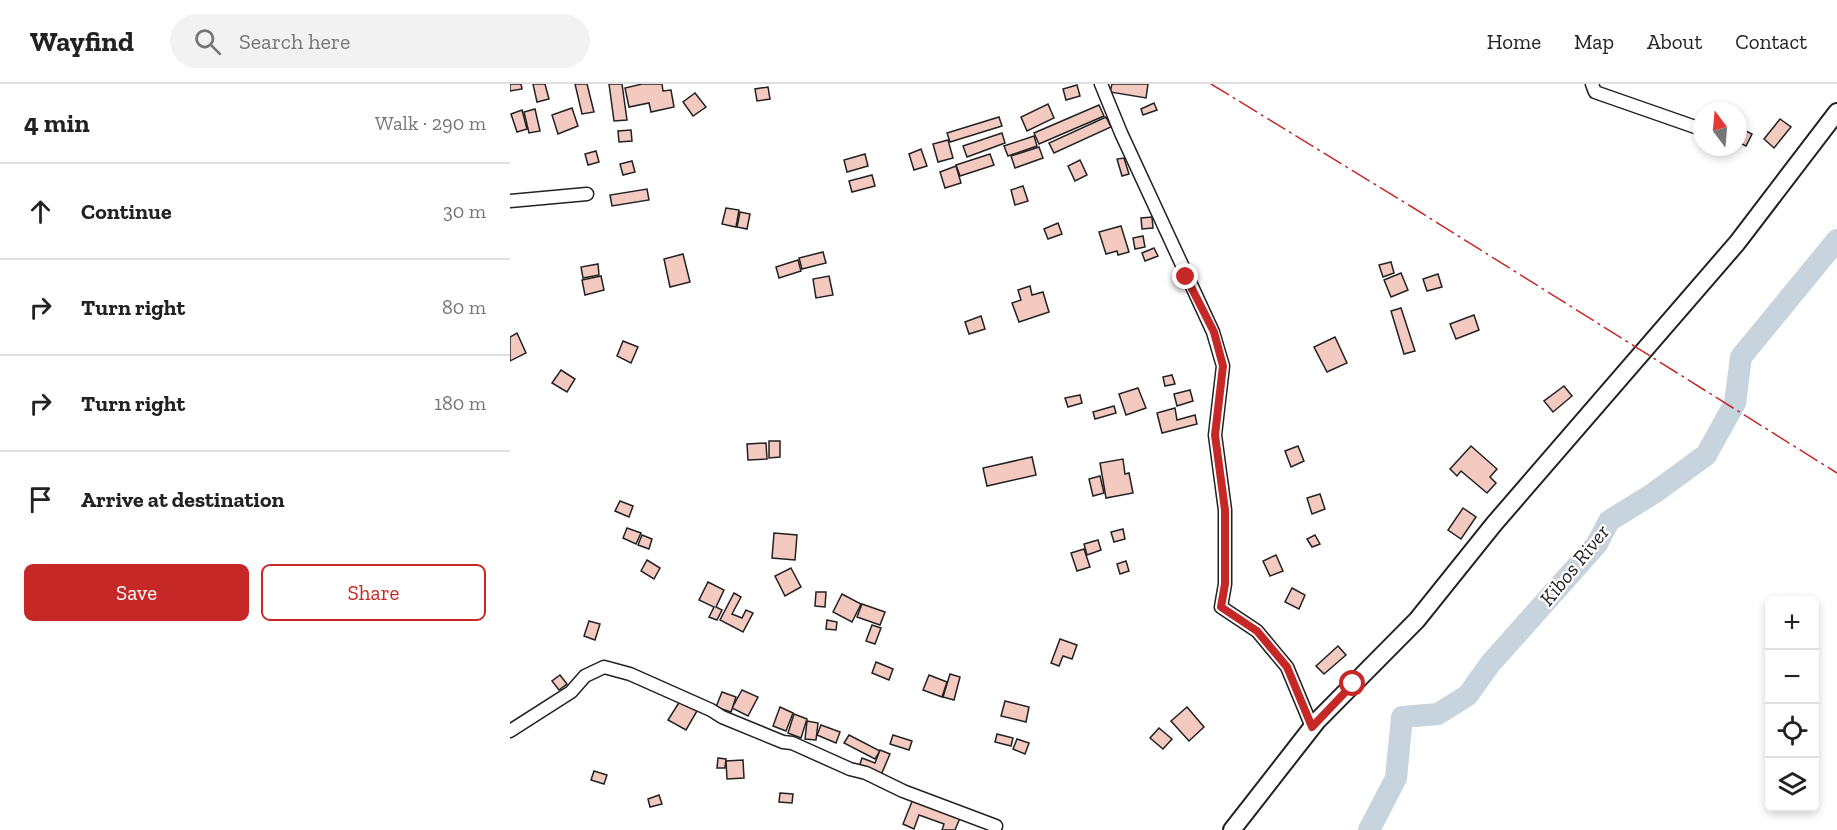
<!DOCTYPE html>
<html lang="en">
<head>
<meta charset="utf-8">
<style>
  :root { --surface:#fff; --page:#f2f2f2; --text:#222; --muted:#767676; --line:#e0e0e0; --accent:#c62828 }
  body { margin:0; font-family:"Zilla Slab",serif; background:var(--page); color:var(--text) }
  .controls { position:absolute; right:18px; bottom:18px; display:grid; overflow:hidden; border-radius:9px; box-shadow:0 3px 9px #0003 }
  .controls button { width:54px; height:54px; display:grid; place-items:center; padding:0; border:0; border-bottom:2px solid var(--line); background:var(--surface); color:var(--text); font:30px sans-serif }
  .compass { position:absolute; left:1183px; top:18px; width:54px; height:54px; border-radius:50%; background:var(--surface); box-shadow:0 3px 9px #0003; rotate:344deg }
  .stop { position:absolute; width:18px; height:18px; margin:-14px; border:4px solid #c62828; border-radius:50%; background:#fff }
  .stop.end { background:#c62828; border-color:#fff; box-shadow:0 2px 6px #0008 }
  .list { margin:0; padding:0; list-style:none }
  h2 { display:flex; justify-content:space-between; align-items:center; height:78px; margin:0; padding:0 24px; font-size:26px }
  h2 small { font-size:20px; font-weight:400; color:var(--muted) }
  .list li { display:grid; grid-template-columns:39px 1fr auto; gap:18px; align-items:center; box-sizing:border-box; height:96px; padding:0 24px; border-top:2px solid var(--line) }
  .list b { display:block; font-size:22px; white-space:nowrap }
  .list em { font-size:20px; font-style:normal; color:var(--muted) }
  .actions { display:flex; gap:12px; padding:18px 24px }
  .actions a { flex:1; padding:14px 0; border:2px solid var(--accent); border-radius:9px; text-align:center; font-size:21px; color:var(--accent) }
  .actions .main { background:var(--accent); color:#fff }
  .icon { flex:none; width:33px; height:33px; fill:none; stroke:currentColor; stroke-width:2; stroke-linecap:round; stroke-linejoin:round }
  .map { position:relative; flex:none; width:1327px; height:746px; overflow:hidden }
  header { display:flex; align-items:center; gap:36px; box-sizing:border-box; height:84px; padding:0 30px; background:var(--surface); border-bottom:2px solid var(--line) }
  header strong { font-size:28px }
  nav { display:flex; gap:33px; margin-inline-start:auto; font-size:21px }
  .search { width:420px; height:54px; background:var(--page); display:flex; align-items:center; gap:15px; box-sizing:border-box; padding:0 21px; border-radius:33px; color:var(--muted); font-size:22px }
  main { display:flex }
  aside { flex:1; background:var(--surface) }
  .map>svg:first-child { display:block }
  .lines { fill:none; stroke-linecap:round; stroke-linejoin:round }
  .river { stroke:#c7d3dd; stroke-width:22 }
  .building { fill:#f3c9c0; stroke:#222; stroke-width:1.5 }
  .minor-casing { stroke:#222; stroke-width:15 }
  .secondary-casing { stroke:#222; stroke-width:20 }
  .minor { stroke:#fff; stroke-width:12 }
  .secondary { stroke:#fff; stroke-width:16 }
  .power { stroke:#c62828; stroke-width:1.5; stroke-dasharray:21 4.5 3 4.5; stroke-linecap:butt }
  .route { stroke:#c62828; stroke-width:8 }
  .labels { text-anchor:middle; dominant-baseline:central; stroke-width:4.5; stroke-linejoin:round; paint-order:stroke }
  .water-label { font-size:21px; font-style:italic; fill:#222; stroke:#fff }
</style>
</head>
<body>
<header>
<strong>Wayfind</strong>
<div class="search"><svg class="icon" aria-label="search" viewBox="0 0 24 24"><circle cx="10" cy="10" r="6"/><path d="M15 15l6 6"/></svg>Search here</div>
<nav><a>Home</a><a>Map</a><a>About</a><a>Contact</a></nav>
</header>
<main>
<aside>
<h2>4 min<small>Walk · 290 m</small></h2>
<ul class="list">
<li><svg class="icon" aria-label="ahead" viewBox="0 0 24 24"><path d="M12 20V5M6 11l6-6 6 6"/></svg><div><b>Continue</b></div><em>30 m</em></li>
<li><svg class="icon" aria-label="right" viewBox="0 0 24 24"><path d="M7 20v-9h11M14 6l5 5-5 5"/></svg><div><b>Turn right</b></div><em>80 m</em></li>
<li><svg class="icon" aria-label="right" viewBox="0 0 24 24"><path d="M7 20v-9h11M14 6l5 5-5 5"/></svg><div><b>Turn right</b></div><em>180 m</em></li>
<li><svg class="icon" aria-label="arrive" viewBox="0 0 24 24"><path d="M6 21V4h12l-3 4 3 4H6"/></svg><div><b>Arrive at destination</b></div></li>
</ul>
<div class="actions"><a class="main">Save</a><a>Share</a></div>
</aside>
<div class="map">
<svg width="1327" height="746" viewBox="0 0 1327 746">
  <rect width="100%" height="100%" fill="#fff"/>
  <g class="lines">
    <path class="river" d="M859 746 886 694 892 633 928 630 958 611 980 580 1087 460 1099 437 1144 409 1196 371 1225 319 1231 273 1327 156"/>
  </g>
  <g class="building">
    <path d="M0 0H11L12 5 0 7Z"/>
    <path d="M23 0H35L39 15 27 18Z"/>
    <path d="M65 0H77L84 28 72 30Z"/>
    <path d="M99 0H112L117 36 104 37Z"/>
    <path d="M132 0H152L153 7 161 6 164 23 141 28 139 19 119 23 115 4Z"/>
    <path d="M602 0H638L636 14 600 8Z"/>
    <path d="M567 1 570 12 556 16 553 5Z"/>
    <path d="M258 3 260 15 247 17 245 5Z"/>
    <path d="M185 9 196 23 183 32 173 18Z"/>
    <path d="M644 19 647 26 633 31 631 25Z"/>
    <path d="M538 20 544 34 517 47 511 33Z"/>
    <path d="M589 21 594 32 529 60 524 49Z"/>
    <path d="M62 24 68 42 48 50 42 31Z"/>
    <path d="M25 25 30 47 19 49 14 28Z"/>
    <path d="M12 26 17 45 7 48 1 30Z"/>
    <path d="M489 33 492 42 440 58 437 49Z"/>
    <path d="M596 33 601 43 544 69 539 59Z"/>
    <path d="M1270 35 1281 43 1264 64 1254 55Z"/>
    <path d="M1228 43 1242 50 1236 62 1228 58Z"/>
    <path d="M121 46 122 57 109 58 108 47Z"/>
    <path d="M492 49 495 59 457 73 453 62Z"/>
    <path d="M524 52 527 62 498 72 494 62Z"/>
    <path d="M438 56 443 74 428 78 423 60Z"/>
    <path d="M529 63 533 74 505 84 501 72Z"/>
    <path d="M411 65 417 82 404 86 399 70Z"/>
    <path d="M86 67 89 78 78 81 75 70Z"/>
    <path d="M355 70 358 82 337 88 334 76Z"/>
    <path d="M480 70 484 81 450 92 446 81Z"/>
    <path d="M614 74 619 90 612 92 607 75Z"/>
    <path d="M570 76 577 91 565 97 558 82Z"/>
    <path d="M122 77 125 88 113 91 110 80Z"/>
    <path d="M446 82 451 99 435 104 430 88Z"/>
    <path d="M362 91 365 102 342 108 339 97Z"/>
    <path d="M513 102 518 117 505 121 501 106Z"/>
    <path d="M137 105 139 116 102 122 100 111Z"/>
    <path d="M216 124 229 126 226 143 212 140Z"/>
    <path d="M230 128 240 130 237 145 227 143Z"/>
    <path d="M642 133 643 144 632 145 631 134Z"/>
    <path d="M548 139 552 150 538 155 534 145Z"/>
    <path d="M611 142 619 168 608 171 607 167 596 170 589 148Z"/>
    <path d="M633 152 635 163 625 165 623 154Z"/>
    <path d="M644 164 648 172 635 177 632 169Z"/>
    <path d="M313 168 316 179 292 185 289 174Z"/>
    <path d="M173 170 180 198 160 203 154 175Z"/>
    <path d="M288 176 291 187 269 194 266 183Z"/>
    <path d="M881 178 884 189 873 193 869 181Z"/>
    <path d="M88 180 89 191 73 194 71 183Z"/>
    <path d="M891 189 898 206 881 213 874 196Z"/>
    <path d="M928 190 932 203 917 207 913 195Z"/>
    <path d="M91 192 94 206 75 211 72 196Z"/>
    <path d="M319 192 323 211 306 214 303 195Z"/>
    <path d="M520 202 522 211 533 208 539 228 509 238 502 219 511 216 508 206Z"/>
    <path d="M891 224 905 267 894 270 881 227Z"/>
    <path d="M964 231 969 246 946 255 940 240Z"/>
    <path d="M471 232 475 245 459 250 455 238Z"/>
    <path d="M7 249 16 269 0 277V253Z"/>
    <path d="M825 253 837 279 817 288 804 263Z"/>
    <path d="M113 257 128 263 121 279 107 272Z"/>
    <path d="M51 286 65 295 57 308 42 299Z"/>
    <path d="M662 291 665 300 655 302 653 293Z"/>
    <path d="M1054 302 1062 312 1043 328 1034 317Z"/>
    <path d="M628 304 636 324 616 331 609 310Z"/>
    <path d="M680 306 683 317 667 322 664 310Z"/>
    <path d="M570 311 572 319 558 323 555 314Z"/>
    <path d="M604 322 606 329 585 335 583 328Z"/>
    <path d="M665 324 667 336 685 331 687 340 652 349 647 329Z"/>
    <path d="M259 357H270V373L259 374Z"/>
    <path d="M256 359 257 375 238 376 237 360Z"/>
    <path d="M788 362 794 377 781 383 775 367Z"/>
    <path d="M961 362 987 385 980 393 986 399 977 409 951 387 947 392 940 385Z"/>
    <path d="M522 373 526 391 477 402 473 384Z"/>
    <path d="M613 375 615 390 619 389 623 409 596 414 590 379Z"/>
    <path d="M590 392 594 409 583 412 579 395Z"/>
    <path d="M810 410 815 425 802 430 797 414Z"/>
    <path d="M110 417 123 422 119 433 105 427Z"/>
    <path d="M953 424 966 433 951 455 938 446Z"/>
    <path d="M117 444 131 449 126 460 113 454Z"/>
    <path d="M613 445 615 455 604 458 601 448Z"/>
    <path d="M264 449 287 451 285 476 262 474Z"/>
    <path d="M132 451 142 455 139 465 128 461Z"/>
    <path d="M805 451 810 460 802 463 797 455Z"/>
    <path d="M588 456 591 466 577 471 574 460Z"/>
    <path d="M574 465 580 483 567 487 561 469Z"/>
    <path d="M766 471 773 487 760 492 753 477Z"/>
    <path d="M137 476 150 484 144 495 131 487Z"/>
    <path d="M616 477 619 487 610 490 607 480Z"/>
    <path d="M281 484 291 503 275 512 265 492Z"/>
    <path d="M198 498 214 506 206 523 212 526 207 536 199 533 204 523 189 516Z"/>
    <path d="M782 504 795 511 789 525 775 518Z"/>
    <path d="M306 508H316L315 523 305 522Z"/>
    <path d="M224 509 231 513 222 530 232 534 236 526 243 529 233 548 210 536Z"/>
    <path d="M332 510 351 520 342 538 323 528Z"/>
    <path d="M352 520 375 528 370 541 347 533Z"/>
    <path d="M317 536 327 538 326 546 316 545Z"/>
    <path d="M79 537 90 540 85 556 74 552Z"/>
    <path d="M362 541 371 544 365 560 356 557Z"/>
    <path d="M550 555 567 561 562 575 553 572 549 582 541 579Z"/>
    <path d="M828 562 836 571 814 590 806 582Z"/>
    <path d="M366 578 383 585 379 596 362 589Z"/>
    <path d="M440 590 450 593 444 616 433 613Z"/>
    <path d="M50 591 57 600 49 606 42 597Z"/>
    <path d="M419 591 437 598 432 613 413 606Z"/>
    <path d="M232 606 248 613 238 632 222 624Z"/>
    <path d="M212 608 226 613 221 628 206 623Z"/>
    <path d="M170 617 187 627 176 646 158 636Z"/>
    <path d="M495 617 519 623 516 638 491 632Z"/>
    <path d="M270 623 283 629 276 647 263 642Z"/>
    <path d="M677 623 694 643 679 657 661 637Z"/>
    <path d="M284 630 297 635 291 654 278 649Z"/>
    <path d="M297 637 308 639 306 656 295 655Z"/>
    <path d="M311 641 330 648 326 659 307 651Z"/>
    <path d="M649 644 662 655 653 665 640 654Z"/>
    <path d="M487 650 503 654 501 662 485 658Z"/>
    <path d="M339 651 370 667 365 675 334 659Z"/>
    <path d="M383 651 402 657 399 666 380 660Z"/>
    <path d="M507 655 519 659 515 670 503 665Z"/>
    <path d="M370 666 380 670 371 691 349 683 352 674 365 679Z"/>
    <path d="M208 674 216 675 215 684H207Z"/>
    <path d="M233 676 234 694 217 695 216 677Z"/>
    <path d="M84 687 97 691 94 700 81 696Z"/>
    <path d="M270 709 283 710 282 719 269 718Z"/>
    <path d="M149 711 152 720 140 723 138 715Z"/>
    <path d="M403 715 450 734 445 746H432L434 740 409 731 404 745 393 740Z"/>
  </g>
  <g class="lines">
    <defs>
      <g id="minor">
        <path d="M591 0 611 49 703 248 713 282 705 351 715 426V500L711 523 747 547 777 583 802 643"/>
        <path d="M1082 0 1085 8 1191 45"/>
        <path d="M0 117 77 110"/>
        <path d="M0 647 61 608 75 592 94 583 120 590 201 626 212 633 273 658 282 659 340 685 356 689 393 707 486 742"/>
      </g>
      <path id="secondary" d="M722 746 807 637 907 536 984 440 1227 159 1327 28"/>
    </defs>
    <use href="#minor" class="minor-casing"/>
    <use href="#secondary" class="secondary-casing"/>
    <use href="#minor" class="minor"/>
    <use href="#secondary" class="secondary"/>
    <path class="power" d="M701 0 902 123 1327 389"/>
  </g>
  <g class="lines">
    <path class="route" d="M676 193 704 248 713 282 705 351 715 426V500L711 523 747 547 777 583 802 643 843 600"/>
  </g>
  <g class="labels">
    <g class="water-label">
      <text transform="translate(1064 481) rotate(-51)">Kibos River</text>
    </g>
  </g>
</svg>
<div class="controls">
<button>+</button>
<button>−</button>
<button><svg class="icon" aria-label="locate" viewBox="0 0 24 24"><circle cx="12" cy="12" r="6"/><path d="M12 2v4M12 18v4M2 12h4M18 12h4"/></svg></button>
<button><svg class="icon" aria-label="layers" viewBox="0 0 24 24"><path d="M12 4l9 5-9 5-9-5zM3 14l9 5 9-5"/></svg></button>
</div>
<svg class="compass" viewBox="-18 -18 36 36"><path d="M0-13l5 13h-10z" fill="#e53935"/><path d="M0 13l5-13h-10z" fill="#767676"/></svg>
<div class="stop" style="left:843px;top:600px"></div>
<div class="stop end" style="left:676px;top:193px"></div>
</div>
</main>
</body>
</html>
